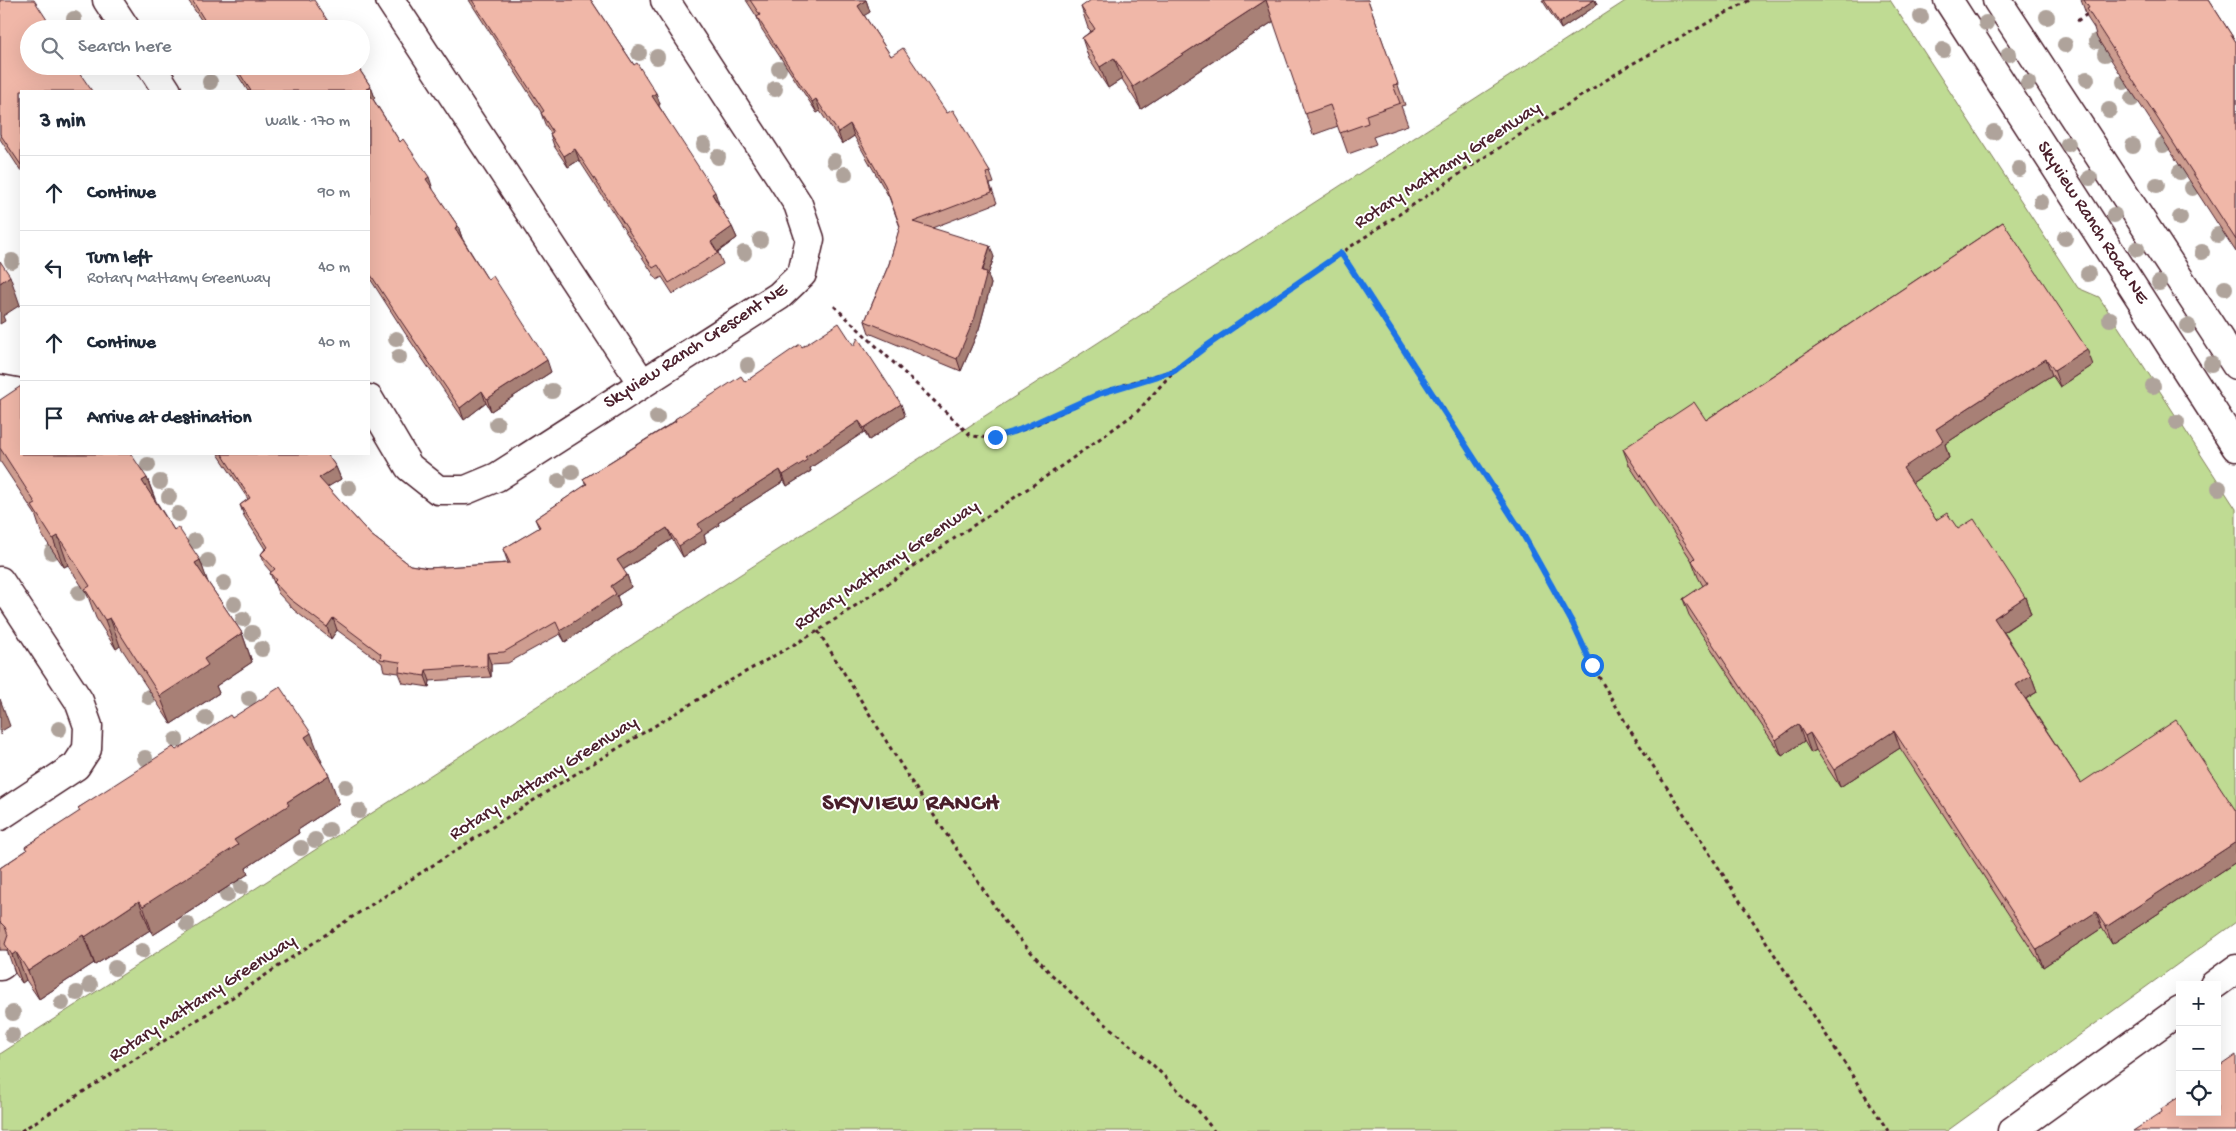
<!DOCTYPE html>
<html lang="en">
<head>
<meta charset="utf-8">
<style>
  :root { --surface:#fff; --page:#f6f6f7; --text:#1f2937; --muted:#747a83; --line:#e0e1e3 }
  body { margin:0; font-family:"Gochi Hand",sans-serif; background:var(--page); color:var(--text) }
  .controls { position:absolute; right:15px; bottom:15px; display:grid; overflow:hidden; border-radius:0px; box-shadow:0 5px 20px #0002 }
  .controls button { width:45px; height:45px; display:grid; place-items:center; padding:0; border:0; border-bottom:1px solid var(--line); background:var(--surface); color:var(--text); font:25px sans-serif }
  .stop { position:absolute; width:15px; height:15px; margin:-11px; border:4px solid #1a73e8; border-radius:50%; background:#fff }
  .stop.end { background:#1a73e8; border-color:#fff; box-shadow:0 1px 5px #0008 }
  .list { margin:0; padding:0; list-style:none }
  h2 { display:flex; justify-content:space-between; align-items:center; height:65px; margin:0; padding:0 20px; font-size:21px }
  h2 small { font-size:16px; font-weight:400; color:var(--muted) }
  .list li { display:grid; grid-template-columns:32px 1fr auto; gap:15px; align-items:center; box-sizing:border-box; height:75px; padding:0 20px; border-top:1px solid var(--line) }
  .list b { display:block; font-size:19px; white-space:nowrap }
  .list p { margin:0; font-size:16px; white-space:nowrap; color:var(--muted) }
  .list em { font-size:16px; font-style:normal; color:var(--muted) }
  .icon { flex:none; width:28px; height:28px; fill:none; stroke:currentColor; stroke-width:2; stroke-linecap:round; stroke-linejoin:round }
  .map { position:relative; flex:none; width:2236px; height:1131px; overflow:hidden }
  .search { position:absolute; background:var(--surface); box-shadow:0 5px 20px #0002; left:20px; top:20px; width:350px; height:55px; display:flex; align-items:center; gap:12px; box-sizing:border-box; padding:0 18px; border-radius:28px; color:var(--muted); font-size:19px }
  .panel { position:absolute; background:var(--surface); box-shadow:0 5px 20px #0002; left:20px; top:90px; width:350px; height:365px; border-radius:0px }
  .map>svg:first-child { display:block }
  .green { fill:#bfdb93; stroke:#847d5f }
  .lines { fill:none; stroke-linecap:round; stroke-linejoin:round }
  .minor-casing { stroke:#4a1f2b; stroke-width:31 }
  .path { stroke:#4a1f2b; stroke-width:3; stroke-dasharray:4 4; stroke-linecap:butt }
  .minor { stroke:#fff; stroke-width:28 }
  .tree { fill:#afa39b }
  .wall { fill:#ce9d90; stroke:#4a1f2b }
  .shaded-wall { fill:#a88076; stroke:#4a1f2b }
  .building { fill:#f0b7a8; stroke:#4a1f2b }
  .route { stroke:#1a73e8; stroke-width:6 }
  .labels { text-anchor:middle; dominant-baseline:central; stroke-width:4; stroke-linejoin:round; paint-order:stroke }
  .street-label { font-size:19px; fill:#4a1f2b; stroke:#fff }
  .district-label { font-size:24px; font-weight:bold; letter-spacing:1px; fill:#4a1f2b; stroke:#fff }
</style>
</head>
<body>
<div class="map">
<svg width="2236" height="1131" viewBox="0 0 2236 1131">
  <rect width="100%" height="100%" fill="#fff"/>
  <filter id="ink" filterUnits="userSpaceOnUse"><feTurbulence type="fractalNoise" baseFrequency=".02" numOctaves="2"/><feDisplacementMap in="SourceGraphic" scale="10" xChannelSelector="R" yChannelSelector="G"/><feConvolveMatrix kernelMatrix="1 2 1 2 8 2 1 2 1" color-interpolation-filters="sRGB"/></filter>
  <g filter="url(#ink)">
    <path class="green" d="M1627 0H1890L2078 288 2099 297 2236 509V922L1947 1131H0V1054Z"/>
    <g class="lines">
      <defs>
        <g id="minor">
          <path d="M107 0 126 29"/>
          <path d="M390 0 642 383"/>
          <path d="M1948 0 2236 447"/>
          <path d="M1997 0 2236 365"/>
          <path d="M151 66 167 91"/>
          <path d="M0 389 16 392 21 395"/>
          <path d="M369 399 409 467 438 490H466L497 477 779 296 802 274 810 239 798 204 665 0"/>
          <path d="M0 581 79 701 88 726 87 749 76 766 0 816"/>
          <path d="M0 966 3 964"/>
          <path d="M2214 985 2236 969"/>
          <path d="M2012 1131 2180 1010"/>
        </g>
      </defs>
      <use href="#minor" class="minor-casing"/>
      <g class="path">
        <path d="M2077 21 2089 13"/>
        <path d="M1341 253 1520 529 1573 624 1592 665 1630 730 1888 1131"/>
        <path d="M834 306 970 435C1008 447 1064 408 1100 394 1124 384 1149 377 1174 371"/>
        <path d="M818 631 911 781 1007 925 1049 972 1093 1013 1154 1066 1197 1109 1214 1131"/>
        <path d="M21 1131 221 1005 343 923 559 784 717 688 818 631 1070 460 1137 412 1174 371 1208 345 1341 253 1494 151 1630 65 1750 0"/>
      </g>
      <use href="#minor" class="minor"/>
    </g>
    <g class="tree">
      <circle cx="1921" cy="17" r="8"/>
      <circle cx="2047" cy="17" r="8"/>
      <circle cx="74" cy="19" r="8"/>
      <circle cx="1986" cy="23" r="8"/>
      <circle cx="2097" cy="41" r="8"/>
      <circle cx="2065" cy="45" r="8"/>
      <circle cx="1943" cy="50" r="8"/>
      <circle cx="639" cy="53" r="8"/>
      <circle cx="2009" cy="54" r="8"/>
      <circle cx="2105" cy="54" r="8"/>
      <circle cx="657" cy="57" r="8"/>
      <circle cx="779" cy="69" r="8"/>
      <circle cx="2087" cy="79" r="8"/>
      <circle cx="210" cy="82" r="8"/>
      <circle cx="2124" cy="82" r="8"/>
      <circle cx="2028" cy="83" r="8"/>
      <circle cx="775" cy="89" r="8"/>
      <circle cx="2132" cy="99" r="8"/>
      <circle cx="2109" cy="110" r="8"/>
      <circle cx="1994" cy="132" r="8"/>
      <circle cx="2068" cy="144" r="8"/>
      <circle cx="704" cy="145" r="8"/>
      <circle cx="2163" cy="145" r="8"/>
      <circle cx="2133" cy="146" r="8"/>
      <circle cx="718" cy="157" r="8"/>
      <circle cx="834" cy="161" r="8"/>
      <circle cx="2019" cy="169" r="8"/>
      <circle cx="2180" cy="172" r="8"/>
      <circle cx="845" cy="174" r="8"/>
      <circle cx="2090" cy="178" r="8"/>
      <circle cx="2157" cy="185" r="8"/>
      <circle cx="2192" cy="188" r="8"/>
      <circle cx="2041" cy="202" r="8"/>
      <circle cx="2114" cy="215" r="8"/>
      <circle cx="2180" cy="218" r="8"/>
      <circle cx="2218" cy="235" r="8"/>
      <circle cx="2065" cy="238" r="8"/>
      <circle cx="760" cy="240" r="8"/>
      <circle cx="2137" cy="249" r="8"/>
      <circle cx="2202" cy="252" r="8"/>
      <circle cx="744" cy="253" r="8"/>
      <circle cx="12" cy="261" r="8"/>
      <circle cx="2088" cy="274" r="8"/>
      <circle cx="2159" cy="283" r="8"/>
      <circle cx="2225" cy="288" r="8"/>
      <circle cx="2110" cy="319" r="8"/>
      <circle cx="2188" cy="326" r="8"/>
      <circle cx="396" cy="339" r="8"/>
      <circle cx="399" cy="357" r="8"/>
      <circle cx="2211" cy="364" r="8"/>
      <circle cx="748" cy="365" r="8"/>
      <circle cx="2153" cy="386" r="8"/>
      <circle cx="552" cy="391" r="8"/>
      <circle cx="657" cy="417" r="8"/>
      <circle cx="2177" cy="422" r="8"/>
      <circle cx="497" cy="424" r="8"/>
      <circle cx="148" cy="465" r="8"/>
      <circle cx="572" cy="472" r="8"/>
      <circle cx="559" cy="481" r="8"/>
      <circle cx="160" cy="482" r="8"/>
      <circle cx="349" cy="488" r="8"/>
      <circle cx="2219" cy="488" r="8"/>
      <circle cx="169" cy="497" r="8"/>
      <circle cx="178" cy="514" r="8"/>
      <circle cx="195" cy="541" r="8"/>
      <circle cx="52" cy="552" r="8"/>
      <circle cx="208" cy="561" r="8"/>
      <circle cx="224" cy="583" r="8"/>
      <circle cx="79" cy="593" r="8"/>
      <circle cx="234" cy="604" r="8"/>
      <circle cx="243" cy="619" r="8"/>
      <circle cx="252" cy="633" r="8"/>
      <circle cx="262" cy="649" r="8"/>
      <circle cx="149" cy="697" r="8"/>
      <circle cx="249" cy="698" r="8"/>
      <circle cx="206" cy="718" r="8"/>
      <circle cx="59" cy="729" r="8"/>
      <circle cx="176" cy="740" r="8"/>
      <circle cx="145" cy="758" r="8"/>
      <circle cx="346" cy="787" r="8"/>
      <circle cx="359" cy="811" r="8"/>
      <circle cx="329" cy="830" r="8"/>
      <circle cx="315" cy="840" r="8"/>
      <circle cx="301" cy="848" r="8"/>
      <circle cx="241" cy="887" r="8"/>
      <circle cx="227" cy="895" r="8"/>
      <circle cx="187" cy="924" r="8"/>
      <circle cx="142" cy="951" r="8"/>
      <circle cx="115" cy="968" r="8"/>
      <circle cx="90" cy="985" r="8"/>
      <circle cx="77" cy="993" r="8"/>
      <circle cx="62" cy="1003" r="8"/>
      <circle cx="13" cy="1013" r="8"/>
      <circle cx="12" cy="1035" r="8"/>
    </g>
    <g class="wall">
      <path d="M0 0 21 91V171L0 139Z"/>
      <path d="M188 0H309L333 29H207Z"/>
      <path d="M469 0H591L634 65 656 93 660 104 659 106 732 227 737 238 718 252 723 264 673 294 662 277 657 280 579 160 568 167 554 146 550 134H551L545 124 541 113V112Z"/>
      <path d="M746 0H866L870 12 864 15 891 56 947 113 990 172 994 183 990 184 997 203 932 228 994 257 988 275 991 284 979 329 961 371 869 333 865 321 889 264 900 227 889 197 854 136 842 144 820 111 817 113 761 28 757 17Z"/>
      <path d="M1368 0 1405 105 1401 106 1408 125 1373 137 1376 144 1348 154 1338 126 1313 135 1274 21 1141 109 1122 79 1108 88 1089 59 1082 38 1091 31 1088 28 1081 7Z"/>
      <path d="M1542 0H1595L1597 5 1561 29Z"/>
      <path d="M2081 0H2209L2236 42V252L2097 38 2094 28 2088 19Z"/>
      <path d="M232 66H357L371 87 375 98 373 99 400 142 458 226 462 238 488 280 551 372 491 411 486 403 464 420 405 333 369 277V91H248Z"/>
      <path d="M2003 222 2093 365 2060 387 2052 375 2006 404 1945 444 1949 458 1912 483 1936 520 1958 529 2025 597 2031 614 2004 632 2031 675 2037 692 2026 699 2081 783 2236 811V862L2112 944 2102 928 2043 967 1900 748 1840 787 1816 750 1811 753 1804 741 1782 756 1689 615 1683 599 1703 586 1698 577 1692 561 1629 465 1623 449 1706 420Z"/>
      <path d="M854 346 905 416 869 440 864 432 810 468 811 471 787 486 784 481 718 523 719 525 704 535 706 542 683 557 672 539 623 570 627 575 631 587 617 596 620 606 565 642 560 634 508 663 491 664V677L430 681 429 687 403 683 399 673 384 671 382 663 337 630 331 639 294 610 278 593 270 573 271 572 265 565 261 554 265 549 244 516 240 505 248 499 218 454H327L336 467 341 479 327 487 371 535 410 565 428 568 508 563 503 549 539 528 535 519 586 485 583 479 675 421V419L745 382 802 347Z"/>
      <path d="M0 400 147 478 156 501 174 530 200 560 207 581 242 633 252 662 216 686 219 693 171 724 120 646 116 649 96 618 87 594 68 565 64 567 42 535 35 514 0 461Z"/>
      <path d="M232 718 322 762H321L339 803 298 830 299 833 246 868 248 874 153 935 150 930 95 965 94 963 39 999 26 980 22 983 15 973 7 950H0V868L27 850 25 847 80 812 78 808Z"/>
    </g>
    <g class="shaded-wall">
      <path d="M866 0 870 12 862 17 858 6Z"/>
      <path d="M1266 0 1274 21 1141 109 1133 87Z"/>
      <path d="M1594 0H1595L1597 5 1561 29 1559 23Z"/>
      <path d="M1114 58 1122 79 1108 88 1100 67Z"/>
      <path d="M371 87 375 98 370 101 369 96V91H367L366 89Z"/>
      <path d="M656 93 660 104 656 107 652 96Z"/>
      <path d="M816 99 820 111 817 113 812 102Z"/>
      <path d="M850 124 854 136 842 144 838 132Z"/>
      <path d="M575 149 579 160 568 167 564 156Z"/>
      <path d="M429 177 433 189 430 191 426 179Z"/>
      <path d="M715 192 719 204 712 194Z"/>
      <path d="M458 226 462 238 459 240 455 228Z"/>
      <path d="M732 227 737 238 716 253 711 242Z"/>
      <path d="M990 246 994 257 988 275 991 284 979 329 961 371 957 359Z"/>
      <path d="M10 276 20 305 3 316 5 321 0 324V283Z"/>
      <path d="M2087 349 2093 365 2060 387 2054 370Z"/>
      <path d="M2046 359 2052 375 2006 404 1945 444 1949 458 1909 485 1903 468 1936 429 1999 388Z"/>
      <path d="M547 360 551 372 491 411 487 399Z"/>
      <path d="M482 391 486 403 464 420 460 408Z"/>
      <path d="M901 404 905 416 869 440 864 428Z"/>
      <path d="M859 421 864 432 810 468 811 471 787 486 783 475 805 457Z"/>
      <path d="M336 467 341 479 323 490 319 478Z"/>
      <path d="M780 470 784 481 718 523 719 525 704 535 706 542 683 557 679 546 698 524 714 512Z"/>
      <path d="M147 478 157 506 142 481Z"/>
      <path d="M667 528 672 539 621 571 617 560Z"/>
      <path d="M58 536 68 565 64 567 53 539Z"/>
      <path d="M200 560 210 588 195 563Z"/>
      <path d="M627 575 631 587 617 596 620 606 565 642 560 631 611 586Z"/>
      <path d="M2025 597 2031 614 2000 634 1994 618Z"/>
      <path d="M110 618 120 646 116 649 105 620Z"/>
      <path d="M333 618 337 630 331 639 327 627Z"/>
      <path d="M242 633 252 662 216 686 219 693 171 724 160 696 204 659Z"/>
      <path d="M487 653 491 664V677L487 666Z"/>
      <path d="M426 670 430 681 429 687 425 676Z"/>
      <path d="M2031 675 2037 692 2022 701 2016 685Z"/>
      <path d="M0 699 10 726 0 732 1 734 0 735Z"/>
      <path d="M1798 724 1804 741 1782 756 1776 740Z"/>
      <path d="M1894 731 1900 748 1840 787 1834 770Z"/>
      <path d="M311 733 322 762 316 765 305 737Z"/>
      <path d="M1810 733 1816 750 1811 753 1805 736Z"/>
      <path d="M329 775 339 803 298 830 299 833 246 868 248 874 153 935 143 906 287 802Z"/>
      <path d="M2236 842V862L2112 944 2106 927Z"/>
      <path d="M139 901 150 930 95 965 85 937Z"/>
      <path d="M2096 912 2102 928 2043 967 2037 950Z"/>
      <path d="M83 935 94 963 39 999 28 971Z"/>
      <path d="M16 952 26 980 22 983 12 955Z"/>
    </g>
    <g class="building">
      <path d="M0 0H34L53 29H29V66H78L81 71 79 72 92 91H21V165L0 134Z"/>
      <path d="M192 0H309L310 1 314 0 333 29H210Z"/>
      <path d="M472 0H591L634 65 637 63 656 93 652 96 715 192 712 194 732 227 711 242 718 253 669 283 658 265 653 268 575 149 564 156 550 134 553 132 541 113 544 111Z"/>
      <path d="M750 0H866L858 6 891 56 903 48 947 113 953 110 990 172 986 173 992 192 913 222 990 246 982 271 987 272 975 317 957 359 865 321 889 264 900 226 885 185 850 124 838 132 816 99 812 102 757 17 760 15Z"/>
      <path d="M1091 0H1266L1133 87 1114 58 1100 67 1082 38 1095 29 1081 7Z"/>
      <path d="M1266 0H1368L1398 84 1393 85 1400 103 1366 115 1368 123 1340 133 1330 105 1305 114Z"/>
      <path d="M1544 0H1594L1559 23Z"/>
      <path d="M2084 0H2209L2236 42V240L2087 9 2089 8Z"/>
      <path d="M235 66H357L371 87 366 89 367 91H251Z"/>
      <path d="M369 93 400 142 403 139 429 177 426 179 458 226 455 228 488 280 493 276 547 360 487 399 482 391 460 408 401 321 369 272Z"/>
      <path d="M2003 222 2087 349 2054 370 2046 359 1999 388 1936 429 1943 441 1903 468 1936 520 1947 513 1958 529 1974 519 2025 597 1994 618 2031 675 2016 685 2081 783 2176 720 2236 811V842L2106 927 2096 912 2037 950 1894 731 1834 770 1810 733 1805 736 1798 724 1776 740 1683 599 1707 583 1692 561 1695 558 1623 449 1694 402 1706 420Z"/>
      <path d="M0 261 10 276 0 283Z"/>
      <path d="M839 323 854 346 858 338 901 404 864 428 859 421 805 457 807 460 783 475 780 470 714 512 715 513 698 524 702 531 679 546 667 528 617 560 627 575 611 586 616 594 560 631 556 622 504 652 487 653V666L426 670 425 676 399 672 400 662 380 659 381 654 333 618 327 627 290 599 274 582 276 580 270 573 275 569 261 554 268 547 240 505 250 498 222 454H327L336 467 319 478 371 535 410 565 428 568 510 563 503 549 540 527 535 519 587 484 583 479 676 421 675 419 741 376 745 382 800 344 802 347Z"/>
      <path d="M21 386V454H131L147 478 142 481 174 530 178 527 200 560 195 563 242 633 204 659 208 665 160 696 110 618 105 620 85 589 90 586 58 536 53 539 32 506 36 504 0 448V400Z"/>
      <path d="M280 687 311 733 305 737 329 775 287 802 289 805 234 840 238 845 143 906 139 901 85 937 83 935 28 971 16 952 12 955 5 944 8 935 5 927 0 922V868L27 850 25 847 80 811 78 808 173 747 176 750 230 715 232 718Z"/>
      <path d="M2236 1055V1131H2133L2162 1112 2161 1109 2180 1096V1112H2217V1068Z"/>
    </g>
  </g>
  <g class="lines" filter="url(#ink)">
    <path class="route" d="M995 437 1019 430 1099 394 1174 371 1208 345 1341 253 1520 529 1573 624 1592 665"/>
  </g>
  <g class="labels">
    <g class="street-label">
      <text transform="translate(1448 166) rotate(-33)">Rotary Mattamy Greenway</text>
      <text transform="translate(2092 223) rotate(57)">Skyview Ranch Road NE</text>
      <text transform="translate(696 347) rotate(-33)">Skyview Ranch Crescent NE</text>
      <text transform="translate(887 566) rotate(-34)">Rotary Mattamy Greenway</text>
      <text transform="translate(544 779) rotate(-32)">Rotary Mattamy Greenway</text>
      <text transform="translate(203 999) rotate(-33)">Rotary Mattamy Greenway</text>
    </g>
    <g class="district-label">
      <text x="911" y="804">SKYVIEW RANCH</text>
    </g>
  </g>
</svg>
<div class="controls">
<button>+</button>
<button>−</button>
<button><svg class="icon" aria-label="locate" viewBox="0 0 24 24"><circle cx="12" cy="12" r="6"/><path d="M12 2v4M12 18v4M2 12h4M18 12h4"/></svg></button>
</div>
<div class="stop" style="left:1592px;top:665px"></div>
<div class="stop end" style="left:995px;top:437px"></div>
<div class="search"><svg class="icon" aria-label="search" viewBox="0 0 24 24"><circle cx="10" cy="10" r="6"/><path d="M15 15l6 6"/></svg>Search here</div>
<section class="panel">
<h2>3 min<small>Walk · 170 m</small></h2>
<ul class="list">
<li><svg class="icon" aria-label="ahead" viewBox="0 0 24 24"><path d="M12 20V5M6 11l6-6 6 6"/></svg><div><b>Continue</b></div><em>90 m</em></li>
<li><svg class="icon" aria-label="left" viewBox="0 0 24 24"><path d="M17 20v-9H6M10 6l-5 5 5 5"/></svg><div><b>Turn left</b><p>Rotary Mattamy Greenway</p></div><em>40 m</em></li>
<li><svg class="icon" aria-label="ahead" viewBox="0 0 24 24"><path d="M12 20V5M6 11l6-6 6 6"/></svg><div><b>Continue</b></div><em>40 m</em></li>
<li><svg class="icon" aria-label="arrive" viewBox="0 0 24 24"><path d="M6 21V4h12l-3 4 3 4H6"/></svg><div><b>Arrive at destination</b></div></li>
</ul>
</section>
</div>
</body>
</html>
